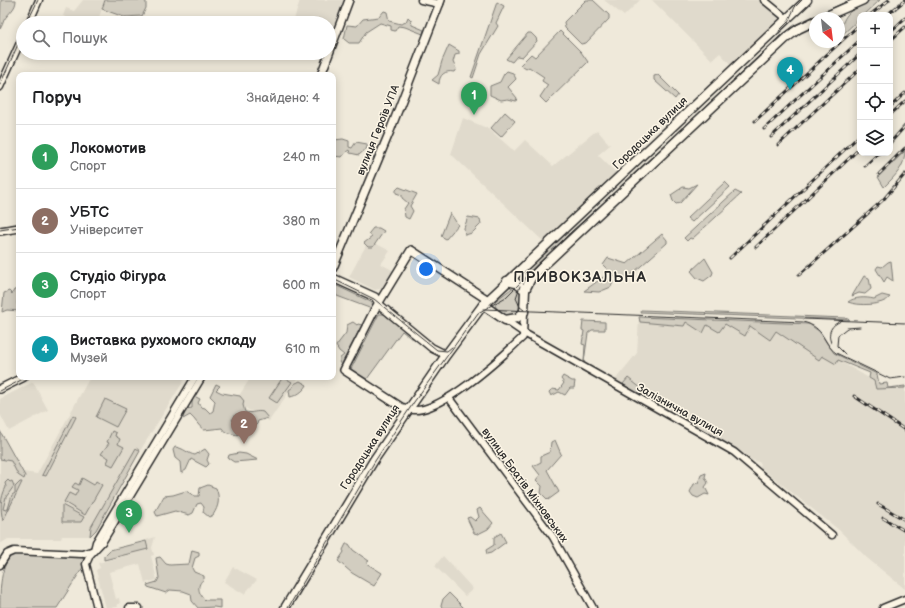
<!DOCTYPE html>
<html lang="uk">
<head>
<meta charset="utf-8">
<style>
  :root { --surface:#fff; --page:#f2f2f2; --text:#202124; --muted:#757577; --line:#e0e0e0; --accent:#0f766e }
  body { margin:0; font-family:"Balsamiq Sans",sans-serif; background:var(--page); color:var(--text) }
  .controls { position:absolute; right:12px; top:12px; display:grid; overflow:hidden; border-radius:8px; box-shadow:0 2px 10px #0003 }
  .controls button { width:36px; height:36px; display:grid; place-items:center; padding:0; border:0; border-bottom:1px solid var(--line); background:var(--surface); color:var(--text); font:20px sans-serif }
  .compass { position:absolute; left:809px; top:12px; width:36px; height:36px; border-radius:50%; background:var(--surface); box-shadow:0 2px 10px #0003; rotate:152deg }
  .you { position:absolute; left:426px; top:269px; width:14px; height:14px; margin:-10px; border:3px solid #fff; border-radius:50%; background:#1a73e8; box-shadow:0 0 0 6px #1a73e833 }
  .badge { display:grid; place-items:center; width:26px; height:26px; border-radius:50%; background:var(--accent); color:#fff; font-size:13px; font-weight:700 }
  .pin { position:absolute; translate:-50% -33px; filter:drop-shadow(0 1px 2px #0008) }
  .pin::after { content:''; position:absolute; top:21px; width:14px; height:12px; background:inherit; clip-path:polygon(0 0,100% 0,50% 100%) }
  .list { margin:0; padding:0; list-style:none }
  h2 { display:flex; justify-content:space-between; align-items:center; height:52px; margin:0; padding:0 16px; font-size:17px }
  h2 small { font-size:13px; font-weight:400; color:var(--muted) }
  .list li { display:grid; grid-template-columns:26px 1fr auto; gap:12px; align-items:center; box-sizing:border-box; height:64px; padding:0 16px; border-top:1px solid var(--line) }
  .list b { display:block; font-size:15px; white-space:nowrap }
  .list p { margin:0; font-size:13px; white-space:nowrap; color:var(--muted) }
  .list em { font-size:13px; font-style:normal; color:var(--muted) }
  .icon { flex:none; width:22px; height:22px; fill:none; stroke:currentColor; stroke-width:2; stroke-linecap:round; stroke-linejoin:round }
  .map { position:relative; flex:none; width:905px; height:608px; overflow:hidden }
  .search { position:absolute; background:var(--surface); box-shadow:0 2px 10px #0003; left:16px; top:16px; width:320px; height:44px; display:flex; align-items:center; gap:10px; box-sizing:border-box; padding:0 14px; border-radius:22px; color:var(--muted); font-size:15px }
  .panel { position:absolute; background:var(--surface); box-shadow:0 2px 10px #0003; left:16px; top:72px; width:320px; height:308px; border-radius:8px }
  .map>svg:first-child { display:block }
  .built { fill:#e0dacc }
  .green { fill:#d2cdc0; stroke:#7e7c76 }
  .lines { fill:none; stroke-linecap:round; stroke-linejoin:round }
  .tertiary-casing { stroke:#2b2b2b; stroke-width:9 }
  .secondary-casing { stroke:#2b2b2b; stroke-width:10 }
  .primary-casing { stroke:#2b2b2b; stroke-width:11 }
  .tertiary { stroke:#fcf5e5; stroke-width:6 }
  .secondary { stroke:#fcf5e5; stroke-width:7 }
  .primary { stroke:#fcf5e5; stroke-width:8 }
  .tram { stroke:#2b2b2b; stroke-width:1 }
  .rail-casing { stroke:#2b2b2b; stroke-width:3 }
  .rail { stroke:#fcf5e5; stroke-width:1.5; stroke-dasharray:4.5; stroke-linecap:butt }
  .labels { text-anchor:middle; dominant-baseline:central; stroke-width:3; stroke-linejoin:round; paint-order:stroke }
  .street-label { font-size:11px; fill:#2b2b2b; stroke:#fcf5e5 }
  .district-label { font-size:15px; font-weight:bold; letter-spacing:1px; fill:#2b2b2b; stroke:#fcf5e5 }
</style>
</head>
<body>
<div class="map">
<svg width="905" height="608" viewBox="0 0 905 608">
  <rect width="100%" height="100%" fill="#efe9da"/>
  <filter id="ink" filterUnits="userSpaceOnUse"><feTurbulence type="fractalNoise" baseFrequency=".025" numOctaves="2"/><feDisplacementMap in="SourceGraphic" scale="8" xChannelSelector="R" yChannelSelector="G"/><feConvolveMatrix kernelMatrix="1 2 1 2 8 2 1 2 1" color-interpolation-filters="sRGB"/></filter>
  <g filter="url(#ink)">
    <g class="built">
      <path d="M83 0H105L97 23H82L63 16 66 8 74 11Z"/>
      <path d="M300 0H348L333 40 329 38V23H293Z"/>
      <path d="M604 0H640L624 16Z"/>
      <path d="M652 0H761L782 19 732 66 720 53 712 60Z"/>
      <path d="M463 118 489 129 514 151 525 140 553 166 597 130 610 145 598 155 617 174 544 242 451 154Z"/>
      <path d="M369 240 390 251 381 264 394 271 383 288 375 290 349 277Z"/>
      <path d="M639 318 797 323 833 357 874 381 876 389 905 388V589L867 558 839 530 760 467 761 463 752 460 738 450 663 406 659 397 651 393 648 397 615 380 637 353Z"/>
      <path d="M90 377H186L143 446 96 530H90V536H62L61 539H8L0 544V431L23 472 37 474Z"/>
      <path d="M251 377H299L269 421 235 402Z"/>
      <path d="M33 382 48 410 9 431 0 414V399Z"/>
      <path d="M155 537 152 548 154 555 151 556 157 580 145 583 140 564 109 572 116 599 119 598 120 604H117L118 607 106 608 96 570 100 568 98 563 148 549 146 540Z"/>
      <path d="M443 556 473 589 465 596 435 566Z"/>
      <path d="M233 567 257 580 244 594 224 582Z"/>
    </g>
    <g class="green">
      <path d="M1 0H16C16 9 9 12 4 20 3 23 2 26 0 29Z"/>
      <path d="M105 0H143L146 2V8L142 16 124 17 102 9Z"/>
      <path d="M586 0H593L609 15V19L586 43 581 44 565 28 564 22Z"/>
      <path d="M870 0H880L864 15H860V18L839 38C843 14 848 11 870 0Z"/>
      <path d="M497 2 504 6 496 23 498 26 481 54 473 78 471 77Z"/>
      <path d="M384 11 387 12 389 21 401 24 406 22 408 17 411 20 412 25 424 30 423 34 405 27 398 26 395 31 391 30V26L380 23 366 32 359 43H349L344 39 347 25 357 26 363 19 379 17Z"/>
      <path d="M560 31 581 52 588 62 546 103 540 97 548 85 542 81 544 77 529 67 526 69 520 65 531 54 535 57Z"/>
      <path d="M528 33H531L536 38 537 41 522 57 517 56 512 62 506 59Z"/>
      <path d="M449 45 459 51V54L455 55 453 62 456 69 454 72C445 70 439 75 439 84L432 80 438 75 442 61Z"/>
      <path d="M507 71 513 73 516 79 508 87 517 98 516 101 508 99 501 100 490 95V86L500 82 504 74Z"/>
      <path d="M658 75 678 95 675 99 654 80V76Z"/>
      <path d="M505 112 515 121 501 137 491 128Z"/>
      <path d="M343 139 349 141V147L352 148 356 142 367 144V148L359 155 350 153 349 150 346 152 342 157 333 156 334 140Z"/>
      <path d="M905 151C905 167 895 176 884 187L878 177Z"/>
      <path d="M725 182 730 187 692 222 687 218Z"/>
      <path d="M697 184 680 203 676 204 673 201 671 195 683 187 689 188Z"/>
      <path d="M399 187 417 194 410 206 413 211 409 219 405 217 404 209 408 203 402 198V195L396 193V190Z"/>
      <path d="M735 191 741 194 692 239 690 238 687 241 684 238Z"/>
      <path d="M450 213 458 225 446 239 441 236Z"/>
      <path d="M468 217 480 219 481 224 472 233 465 235 464 228Z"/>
      <path d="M373 228H379L384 231 373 247H368L364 243 372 237 369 233Z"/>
      <path d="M567 232 569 235 527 276 523 283 515 279Z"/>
      <path d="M662 234 667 240V243L624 281 618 280 603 265 608 258 627 264Z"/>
      <path d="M705 258 713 272 712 275 704 281 697 278 691 271Z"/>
      <path d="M891 261 893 281 887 277 884 282 876 269 878 266 882 267 888 262Z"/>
      <path d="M606 275 613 282 611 287 599 292 584 291Z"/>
      <path d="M864 276 869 278 871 289 865 294 859 293 852 296Z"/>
      <path d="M335 285 371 302 374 306 372 309 337 296 333 291Z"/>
      <path d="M515 286C525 293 521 306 516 315 507 318 494 313 495 301Z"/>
      <path d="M19 289 17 303 19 311 7 310 2 312 4 293 9 291 12 294 14 290Z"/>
      <path d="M882 295 890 297C883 306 858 306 848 302 854 297 866 297 874 299Z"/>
      <path d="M641 310 845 318 850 320 640 312Z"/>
      <path d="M379 314H384L412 336V339L402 331 367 379 351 369Z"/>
      <path d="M639 317 809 324 820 332 834 353 877 374 879 384 887 383 888 388 905 386V388L876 389 874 381 869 378 870 373 838 360 836 364 822 356 819 360 776 331 770 340 750 326 745 336 725 324 719 332 707 325 703 333 686 322 684 326 640 322Z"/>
      <path d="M583 321 605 322V330H592L588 333 584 362 585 345 582 344 584 331 582 330Z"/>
      <path d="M353 322 357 325 358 324 362 325 341 365 339 362 341 359H339L344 355 339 351 336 346 346 333 347 325Z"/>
      <path d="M563 376 572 381H575L574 388H570L565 395 559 392 551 396 549 392 552 389 559 390 564 383 561 379Z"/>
      <path d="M283 377 292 382 277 403 269 398Z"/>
      <path d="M628 378 646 392 649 398H645L624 387 623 384Z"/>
      <path d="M300 381 307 385C304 391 296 396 290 397L289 390 293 387 294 384Z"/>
      <path d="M216 384 220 386 216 390 222 393 240 396 244 401 243 405 245 412C252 414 257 410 263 412L268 418 258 421 257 424 255 426 253 420 247 421 242 414 239 416 236 414 232 420 235 422 234 427 243 430 237 435 225 432 222 428 204 430C198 426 196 420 190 415L183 419 185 409 192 408V398L194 396 200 399 198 403 201 407 205 408 210 413 213 411 215 401 210 396Z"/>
      <path d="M105 399 126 409 116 427 96 417Z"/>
      <path d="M73 415 76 417 46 476 42 475Z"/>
      <path d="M0 431 25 476 24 479 18 475 11 461 0 459Z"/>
      <path d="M112 431 116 433 115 436 120 439 118 444 124 447 113 466 107 463 109 458 101 454 109 443 107 442Z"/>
      <path d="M555 440 561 454 547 470 559 492 548 500 541 493 542 486 536 480 540 475 533 466 541 462V456L550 452 551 442Z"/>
      <path d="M175 447C184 448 188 454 195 455L205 449 209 454 207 460 209 464 206 467 191 459 186 470 181 473 180 462 175 458 173 450Z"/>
      <path d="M136 448 140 451 96 530 90 536 91 527Z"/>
      <path d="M239 453 246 454 258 460 234 462 228 458 229 455Z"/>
      <path d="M706 473 705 477 708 483 705 487 709 495 705 494 698 498 693 496 690 492 694 484 698 483 701 475Z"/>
      <path d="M82 478 94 485 96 481 102 485 85 515 64 502 69 493 75 496 78 490 72 487 75 483 79 485Z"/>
      <path d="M8 480 10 482 12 481 14 486 6 497 3 509 6 510 8 509 12 495 15 493V487L20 482H22L3 521C0 508 0 499 6 487L5 483Z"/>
      <path d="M208 485 216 488C220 498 219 506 213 515L209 517 203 512 204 507 201 503 197 504 193 513 189 515 175 511 157 516 155 512 164 496 173 495 186 491 195 496H199L200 488Z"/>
      <path d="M62 505 84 517 81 522H62Z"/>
      <path d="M480 508 493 523 488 529 478 534 474 533 467 518 470 517 475 521 479 517 477 510Z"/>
      <path d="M501 533 506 542 491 553 487 554 486 550 494 545V537Z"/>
      <path d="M146 541 148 549 104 560V556L110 550Z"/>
      <path d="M346 544H349L353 550 369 561 366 563 382 573 374 586 352 573 338 561 344 552 343 550Z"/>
      <path d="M192 550 199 552V556L195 558 192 568 194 572 204 576V579C196 585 198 593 205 600H220V608L214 607 198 608 192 601 191 594 183 591 170 590 166 593 148 587 147 585 157 582 159 578 156 558 160 557 166 564 170 565 189 564Z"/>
      <path d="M13 554 80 556 83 558 85 564 57 608H0C0 590 0 565 13 554Z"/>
      <path d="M449 593 464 608H443L441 606 443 599Z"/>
    </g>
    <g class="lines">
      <defs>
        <g id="tertiary">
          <path d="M421 0 440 4"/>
          <path d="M764 0 786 18"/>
          <path d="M29 23 39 0"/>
          <path d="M0 87 23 36"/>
          <path d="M505 320 524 333 734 452 832 535"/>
          <path d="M449 398 553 537 593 608"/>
          <path d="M408 409C436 419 503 356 523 337L524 312"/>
          <path d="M94 550 96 542 195 377"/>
          <path d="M0 565 7 554 14 551 82 554 94 550"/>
          <path d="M97 608 86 564 90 555 103 541 202 377"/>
          <path d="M129 608H139"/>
          <path d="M883 608 905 599"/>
        </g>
        <g id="secondary">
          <path d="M321 75 349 0"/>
          <path d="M0 231 19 228"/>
          <path d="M333 268 390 131 441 0"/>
          <path d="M333 278 375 297 381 306 432 348 446 355"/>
          <path d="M0 389 24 377"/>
          <path d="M408 409 401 407 344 370 375 309 411 250 488 300"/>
        </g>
        <g id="primary">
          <path d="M822 18 863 0"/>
          <path d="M525 290 531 278 544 265 785 39 798 29 815 21"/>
          <path d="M483 305 505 320 517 318 524 312 525 290 516 283 507 281"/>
          <path d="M285 608 374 460 446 355 483 305 807 0"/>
        </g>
      </defs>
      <use href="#tertiary" class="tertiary-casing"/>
      <use href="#secondary" class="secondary-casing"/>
      <use href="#primary" class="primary-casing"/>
      <use href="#tertiary" class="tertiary"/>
      <use href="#secondary" class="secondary"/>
      <use href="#primary" class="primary"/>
      <g class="tram">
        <path d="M27 23 38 0"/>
        <path d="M779 31 788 22 795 7 802 0"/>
        <path d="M0 85 23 33"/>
        <path d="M0 230 19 227"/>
        <path d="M333 279 374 299 437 350 447 351 452 347"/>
        <path d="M520 286 516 298 520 307 524 310"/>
        <path d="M483 309 803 322C826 328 821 342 836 353L890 379 905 377"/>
        <path d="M804 319 905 323"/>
        <path d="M831 343C827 332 831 325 841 321"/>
        <path d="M845 354 837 346 838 335 847 328 860 327"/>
        <path d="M0 391 27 377"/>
        <path d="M288 608 375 461 414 402 478 313 506 297 571 232 637 172 780 36 798 24 850 0"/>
      </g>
      <defs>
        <g id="rail">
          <path d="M870 15 889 0"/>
          <path d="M887 15 905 0"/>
          <path d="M890 32 905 18"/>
          <path d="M890 41 905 27"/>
          <path d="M890 107 905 93"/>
          <path d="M890 115 905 101"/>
          <path d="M755 121 860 24"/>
          <path d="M764 129 860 40"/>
          <path d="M771 137 860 54"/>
          <path d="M890 143 905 126"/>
          <path d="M778 145 860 69"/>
          <path d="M865 166 879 153"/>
          <path d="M879 174 905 148"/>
          <path d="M756 247 860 148"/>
          <path d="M730 258 860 135"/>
          <path d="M799 275 883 200 905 174"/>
          <path d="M854 396 905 430"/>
          <path d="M878 504 905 520"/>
          <path d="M883 518 905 531"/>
        </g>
      </defs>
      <use href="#rail" class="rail-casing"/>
      <use href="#rail" class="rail"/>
    </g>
  </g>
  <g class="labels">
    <g class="street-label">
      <text transform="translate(378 130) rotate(-68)">вулиця Героїв УПА</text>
      <text transform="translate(650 133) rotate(-44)">Городоцька вулиця</text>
      <text transform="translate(680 410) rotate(29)">Залізнична вулиця</text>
      <text transform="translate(370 447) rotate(-57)">Городоцька вулиця</text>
      <text transform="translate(525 485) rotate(54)">вулиця Братів Міхновських</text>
    </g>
    <g class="district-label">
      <text x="580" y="277">ПРИВОКЗАЛЬНА</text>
    </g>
  </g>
</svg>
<div class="controls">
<button>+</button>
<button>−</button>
<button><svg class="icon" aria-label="locate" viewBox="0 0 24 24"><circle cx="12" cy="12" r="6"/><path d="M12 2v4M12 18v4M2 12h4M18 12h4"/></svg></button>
<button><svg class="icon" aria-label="layers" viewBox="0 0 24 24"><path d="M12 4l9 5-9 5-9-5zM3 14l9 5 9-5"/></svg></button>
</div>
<svg class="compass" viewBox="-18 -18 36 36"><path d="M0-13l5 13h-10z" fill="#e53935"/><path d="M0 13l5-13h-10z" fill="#757577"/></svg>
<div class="you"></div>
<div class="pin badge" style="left:474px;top:115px;background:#2e9e5b">1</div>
<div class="pin badge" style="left:244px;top:444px;background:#8d6e63">2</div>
<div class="pin badge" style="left:129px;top:533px;background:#2e9e5b">3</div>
<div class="pin badge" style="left:790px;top:90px;background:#0f9aa8">4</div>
<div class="search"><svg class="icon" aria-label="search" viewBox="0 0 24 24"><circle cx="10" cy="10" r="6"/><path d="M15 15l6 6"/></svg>Пошук</div>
<section class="panel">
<h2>Поруч<small>Знайдено: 4</small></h2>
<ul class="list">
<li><span class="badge" style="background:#2e9e5b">1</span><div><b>Локомотив</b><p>Спорт</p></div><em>240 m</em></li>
<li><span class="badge" style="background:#8d6e63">2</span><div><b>УБТС</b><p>Університет</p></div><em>380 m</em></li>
<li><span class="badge" style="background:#2e9e5b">3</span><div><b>Студіо Фігура</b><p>Спорт</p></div><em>600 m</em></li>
<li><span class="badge" style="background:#0f9aa8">4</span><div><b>Виставка рухомого складу</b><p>Музей</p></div><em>610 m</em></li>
</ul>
</section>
</div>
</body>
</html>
